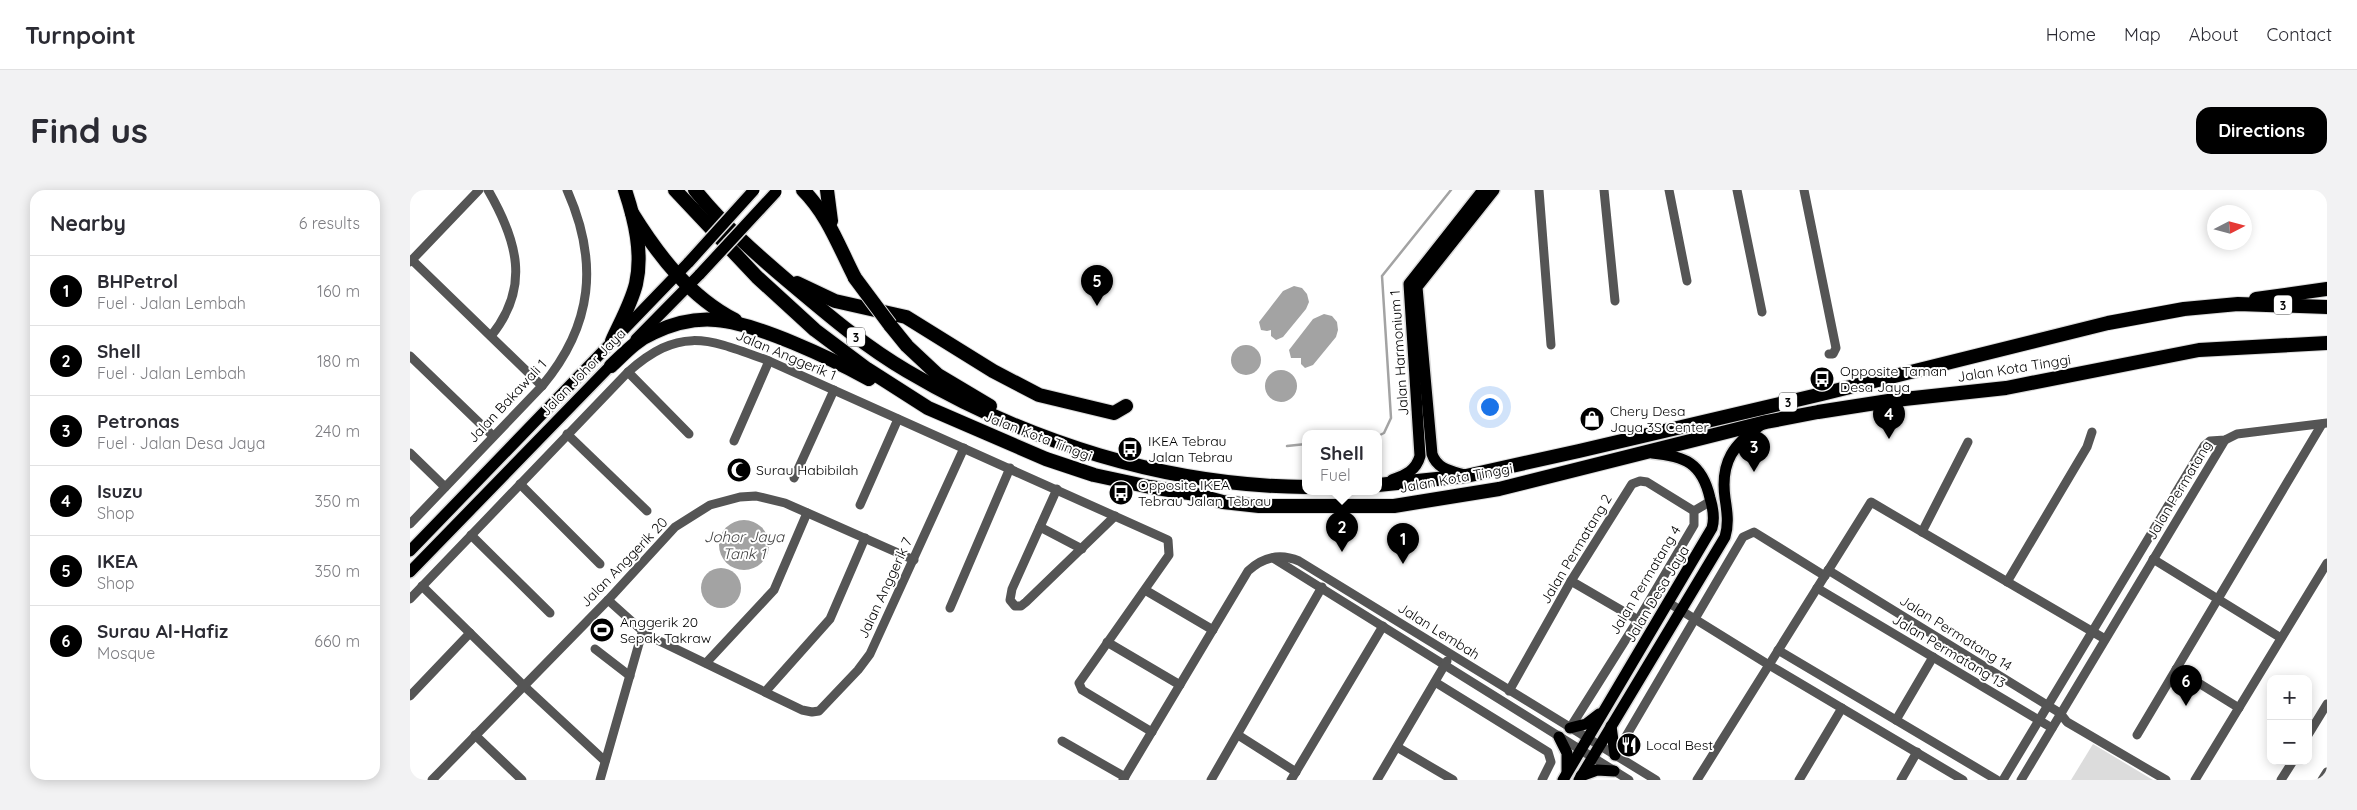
<!DOCTYPE html>
<html lang="en">
<head>
<meta charset="utf-8">
<style>
  :root { --surface:#fff; --page:#f2f2f3; --text:#2b2b33; --muted:#7c7c81; --line:#e1e1e2; --accent:#000 }
  body { margin:0; font-family:Quicksand,sans-serif; background:var(--page); color:var(--text) }
  .controls { position:absolute; right:15px; bottom:15px; display:grid; overflow:hidden; border-radius:10px; box-shadow:0 2px 12px #0003 }
  .controls button { width:45px; height:45px; display:grid; place-items:center; padding:0; border:0; border-bottom:1px solid var(--line); background:var(--surface); color:var(--text); font:25px sans-serif }
  .compass { position:absolute; left:1797px; top:15px; width:45px; height:45px; border-radius:50%; background:var(--surface); box-shadow:0 2px 12px #0003; rotate:84deg }
  .you { position:absolute; left:1079px; top:216px; width:18px; height:18px; margin:-12px; border:4px solid #fff; border-radius:50%; background:#1a73e8; box-shadow:0 0 0 8px #1a73e833 }
  .badge { display:grid; place-items:center; width:32px; height:32px; border-radius:50%; background:var(--accent); color:#fff; font-size:16px; font-weight:700 }
  .pin { position:absolute; translate:-50% -41px; filter:drop-shadow(0 1px 2px #0008) }
  .pin::after { content:''; position:absolute; top:26px; width:18px; height:15px; background:inherit; clip-path:polygon(0 0,100% 0,50% 100%) }
  .popup { position:absolute; left:892px; top:240px; width:80px; height:65px; box-sizing:border-box; display:grid; place-content:center; border-radius:10px; background:var(--surface); filter:drop-shadow(0 1px 4px #0005); font-size:16px; white-space:nowrap; color:var(--muted) }
  .popup b { font-size:19px; color:var(--text) }
  .popup::after { content:''; position:absolute; left:50%; top:100%; margin-left:-10px; border:10px solid transparent; border-top-color:var(--surface) }
  .list { margin:0; padding:0; list-style:none }
  h2 { display:flex; justify-content:space-between; align-items:center; height:65px; margin:0; padding:0 20px; font-size:21px }
  h2 small { font-size:16px; font-weight:400; color:var(--muted) }
  .list li { display:grid; grid-template-columns:32px 1fr auto; gap:15px; align-items:center; box-sizing:border-box; height:70px; padding:0 20px; border-top:1px solid var(--line) }
  .list b { display:block; font-size:19px; white-space:nowrap }
  .list p { margin:0; font-size:16px; white-space:nowrap; color:var(--muted) }
  .list em { font-size:16px; font-style:normal; color:var(--muted) }
  .map { position:relative; flex:none; width:1917px; height:590px; overflow:hidden; border-radius:15px }
  header { display:flex; align-items:center; gap:30px; box-sizing:border-box; height:70px; padding:0 25px; background:var(--surface); border-bottom:1px solid var(--line) }
  header strong { font-size:24px }
  nav { display:flex; gap:28px; margin-inline-start:auto; font-size:18px }
  .intro { display:flex; align-items:center; justify-content:space-between; box-sizing:border-box; height:120px; padding:0 30px }
  h1 { margin:0; font-size:35px }
  .button { padding:12px 22px; border-radius:15px; background:var(--accent); color:#fff; font-size:18px; font-weight:700 }
  main { display:flex; gap:30px; padding:0 30px }
  aside { flex:1; background:var(--surface); border-radius:15px; box-shadow:0 2px 12px #0003 }
  .map>svg:first-child { display:block }
  .park { fill:#dcdcdc }
  .water { fill:#a3a3a3 }
  .lines { fill:none; stroke-linecap:round; stroke-linejoin:round }
  .stream { stroke:#a3a3a3; stroke-width:2.5 }
  .major-casing { stroke:#dbdbdb; stroke-width:14 }
  .highway-casing { stroke:#dbdbdb; stroke-width:16 }
  .minor { stroke:#555; stroke-width:9 }
  .major { stroke:#000; stroke-width:11 }
  .highway { stroke:#000; stroke-width:14 }
  .major-bridge-casing { stroke:#dbdbdb; stroke-width:14; stroke-linecap:butt }
  .highway-bridge-casing { stroke:#dbdbdb; stroke-width:16; stroke-linecap:butt }
  .major-bridge { stroke:#000; stroke-width:11 }
  .highway-bridge { stroke:#000; stroke-width:14 }
  .labels { text-anchor:middle; dominant-baseline:central; stroke-width:4; stroke-linejoin:round; paint-order:stroke }
  .shield { fill:#fff; stroke:#4c4c4c; stroke-width:1 }
  .shield-label { font-size:12px; font-weight:bold; fill:#000 }
  .street-label { font-size:14px; fill:#000; stroke:#fff }
  .poi-label { font-size:14px; fill:#000; stroke:#fff; text-anchor:start }
  .water-label { font-size:15px; font-style:italic; fill:#444; stroke:#fff }
</style>
</head>
<body>
<header>
<strong>Turnpoint</strong>
<nav><a>Home</a><a>Map</a><a>About</a><a>Contact</a></nav>
</header>
<div class="intro"><h1>Find us</h1><a class="button">Directions</a></div>
<main>
<aside>
<h2>Nearby<small>6 results</small></h2>
<ul class="list">
<li><span class="badge">1</span><div><b>BHPetrol</b><p>Fuel · Jalan Lembah</p></div><em>160 m</em></li>
<li><span class="badge">2</span><div><b>Shell</b><p>Fuel · Jalan Lembah</p></div><em>180 m</em></li>
<li><span class="badge">3</span><div><b>Petronas</b><p>Fuel · Jalan Desa Jaya</p></div><em>240 m</em></li>
<li><span class="badge">4</span><div><b>Isuzu</b><p>Shop</p></div><em>350 m</em></li>
<li><span class="badge">5</span><div><b>IKEA</b><p>Shop</p></div><em>350 m</em></li>
<li><span class="badge">6</span><div><b>Surau Al-Hafiz</b><p>Mosque</p></div><em>660 m</em></li>
</ul>
</aside>
<div class="map">
<svg width="1917" height="590" viewBox="0 0 1917 590">
  <rect width="100%" height="100%" fill="#fff"/>
  <g class="park">
    <path d="M192 429 204 440 192 452 180 441Z"/>
    <path d="M1683 554 1743 590H1661Z"/>
  </g>
  <g class="water">
    <path d="M884 96 892 98 897 104 899 112 896 119 873 147 866 150 861 146V140L857 141 851 140 849 132 873 101Z"/>
    <path d="M914 124 922 126 927 132 928 140 926 147 903 175 895 178 891 174V168H881L879 160 903 129Z"/>
    <circle cx="836" cy="170" r="15"/>
    <circle cx="871" cy="196" r="16"/>
    <circle cx="334" cy="355" r="25"/>
    <circle cx="311" cy="398" r="20"/>
  </g>
  <g class="lines">
    <g class="stream">
      <path d="M968 246 974 243 981 228 972 86 1041 0"/>
      <path d="M877 256 896 254"/>
    </g>
    <defs>
      <g id="major">
        <path d="M226 149 290 84"/>
        <path d="M1054 285C1041 281 1027 279 1022 264L1007 97 1084 0"/>
        <path d="M982 290C995 285 1006 281 1010 266L999 94 1073 0"/>
        <path d="M0 361 279 72"/>
        <path d="M0 382 206 170"/>
        <path d="M1201 536 1205 565"/>
        <path d="M1160 538 1176 534 1189 524"/>
        <path d="M1149 547 1157 563V581"/>
        <path d="M1171 586 1187 580 1204 581"/>
        <path d="M1153 590 1302 338C1305 328 1303 318 1300 308 1292 273 1275 266 1242 263"/>
        <path d="M1169 590 1315 347C1319 334 1317 321 1315 308 1310 271 1324 254 1352 234"/>
      </g>
      <g id="highway">
        <path d="M265 0 347 87 405 140 457 179 518 218 636 269 684 285 740 297 779 303 813 312 849 316H984L1089 299 1356 232 1408 222 1485 210 1596 198 1789 160 1917 153"/>
        <path d="M285 0C312 34 346 64 379 92 417 124 454 156 497 181 617 252 756 296 896 297"/>
        <path d="M393 0C418 25 429 57 445 88"/>
        <path d="M417 0 421 31"/>
        <path d="M222 23C248 65 280 107 325 130"/>
        <path d="M387 93 425 111 496 127 583 181 629 205 704 223 716 216"/>
        <path d="M1846 109 1917 99"/>
        <path d="M480 135 497 156 528 185 580 216"/>
        <path d="M202 151C210 133 221 114 226 94 233 63 225 30 215 0"/>
        <path d="M201 176C214 164 226 150 243 143 262 134 284 128 306 130 347 133 422 169 459 189"/>
        <path d="M968 295 1056 286 1169 261 1412 204 1698 133 1774 119 1828 114 1917 117"/>
      </g>
    </defs>
    <use href="#major" class="major-casing"/>
    <use href="#highway" class="highway-casing"/>
    <g class="minor">
      <path d="M78 0C107 50 121 97 81 146"/>
      <path d="M1129 0 1141 155"/>
      <path d="M1194 0 1205 111"/>
      <path d="M1259 0 1277 91"/>
      <path d="M1327 0 1352 122"/>
      <path d="M1394 0 1426 158 1423 164H1419"/>
      <path d="M2 70 132 196"/>
      <path d="M0 72 69 0"/>
      <path d="M0 166 83 246"/>
      <path d="M218 182 279 244"/>
      <path d="M157 244 237 321"/>
      <path d="M324 251 359 171"/>
      <path d="M0 263 35 297"/>
      <path d="M384 288 424 200"/>
      <path d="M110 294 190 374"/>
      <path d="M647 299 602 399 600 410 605 416H611L616 412 705 326"/>
      <path d="M450 315 488 229"/>
      <path d="M0 334 132 196C183 135 189 72 157 0"/>
      <path d="M630 337 672 359"/>
      <path d="M1512 342 1558 252"/>
      <path d="M61 345 140 423"/>
      <path d="M863 368 1219 590"/>
      <path d="M1743 369 1871 448"/>
      <path d="M1418 380 1650 523 1657 532 1756 590"/>
      <path d="M1161 391 1228 430"/>
      <path d="M1597 392 1677 257 1682 242"/>
      <path d="M12 396 113 495 195 571"/>
      <path d="M1407 398 1642 538"/>
      <path d="M735 400 803 440"/>
      <path d="M0 409 218 182C271 135 299 149 359 171L758 350 759 365 669 493 672 500 742 542"/>
      <path d="M198 410 237 445 392 520 402 522 409 521 448 480 460 464 554 258"/>
      <path d="M1259 413 1359 475 1553 590"/>
      <path d="M540 418 600 278"/>
      <path d="M697 452 770 495"/>
      <path d="M185 459 220 486"/>
      <path d="M1368 460 1587 590"/>
      <path d="M296 473 364 400 397 323"/>
      <path d="M1766 479 1829 518"/>
      <path d="M1025 492 1138 562 1141 572 1132 590"/>
      <path d="M1099 501 1161 391 1222 294 1230 291 1237 292 1284 321"/>
      <path d="M355 502 420 429 455 348"/>
      <path d="M0 506 60 443"/>
      <path d="M1486 530 1523 467"/>
      <path d="M1160 538 1228 430 1284 335V321L1301 311"/>
      <path d="M65 545 112 590"/>
      <path d="M828 545 886 582"/>
      <path d="M1727 545 1912 234"/>
      <path d="M1898 545 1917 514"/>
      <path d="M652 551 715 587"/>
      <path d="M987 557 1043 590"/>
      <path d="M1205 565 1333 347 1344 342 1415 386"/>
      <path d="M22 590 198 410 265 337 300 315 330 307 346 306 375 313 504 370"/>
      <path d="M190 590 232 443"/>
      <path d="M713 590 838 381C853 367 870 363 889 371L1246 590"/>
      <path d="M801 590 912 397"/>
      <path d="M881 590 973 436"/>
      <path d="M967 590 1037 471"/>
      <path d="M1287 590 1461 312 1695 449"/>
      <path d="M1389 590 1432 518"/>
      <path d="M1491 590 1507 562"/>
      <path d="M1593 590 1794 256 1800 251 1815 250 1827 244 1917 233"/>
      <path d="M1611 590 1815 250"/>
      <path d="M1785 590 1917 373"/>
      <path d="M1871 590 1883 571"/>
      <path d="M1912 590 1917 582"/>
    </g>
    <use href="#major" class="major"/>
    <use href="#highway" class="highway"/>
    <defs>
      <g id="major-bridge">
        <path d="M279 72 344 0"/>
        <path d="M290 84 366 2"/>
      </g>
      <path id="highway-bridge" d="M445 88 480 135"/>
    </defs>
    <use href="#major-bridge" class="major-bridge-casing"/>
    <use href="#highway-bridge" class="highway-bridge-casing"/>
    <use href="#major-bridge" class="major-bridge"/>
    <use href="#highway-bridge" class="highway-bridge"/>
  </g>
  <defs>
    <symbol id="bus-disc" viewBox="-11 -11 22 22"><circle r="9.5" fill="#000" stroke="#fff"/><path d="M-5-6H5V4H4V6H2V4H-2V6H-4V4H-5ZM-3.5-4V0h7V-4ZM-3.5 1.2v1.5H-2V1.2ZM2 1.2v1.5H3.5V1.2Z" fill="#fff"/></symbol>
    <symbol id="shop-disc" viewBox="-11 -11 22 22"><circle r="9.5" fill="#000" stroke="#fff"/><path d="M-5-2.5h2.3a2.7 3.5 0 0 1 5.4 0H5L5.5 6h-11ZM-1.5-2.5h3a1.5 2.3 0 0 0-3 0Z" fill="#fff"/></symbol>
    <symbol id="mosque-disc" viewBox="-11 -11 22 22"><circle r="9.5" fill="#000" stroke="#fff"/><path d="M3.5-4.9A6 6 0 1 0 3.5 4.9A5 5 0 1 1 3.5-4.9Z" fill="#fff"/></symbol>
    <symbol id="stadium-disc" viewBox="-11 -11 22 22"><circle r="9.5" fill="#000" stroke="#fff"/><path d="M0-5a6.5 5 0 1 0 0 10a6.5 5 0 1 0 0-10ZM-3.5-1.8h7v3.6h-7Z" fill="#fff"/></symbol>
    <symbol id="restaurant-disc" viewBox="-11 -11 22 22"><circle r="9.5" fill="#000" stroke="#fff"/><path d="M-5-6h1v4h1v-4h1v4h1v-4h1v5L-1.5 .5V6h-2V.5L-5-1ZM5-6V6H3V1.5H1.5Q1.5-4 5-6Z" fill="#fff"/></symbol>
  </defs>
  <g fill-rule="evenodd">
    <use href="#bus-disc" x="1398" y="175" width="28" height="28"/>
    <use href="#shop-disc" x="1168" y="215" width="28" height="28"/>
    <use href="#bus-disc" x="706" y="245" width="28" height="28"/>
    <use href="#mosque-disc" x="315" y="266" width="28" height="28"/>
    <use href="#bus-disc" x="697" y="289" width="28" height="28"/>
    <use href="#stadium-disc" x="178" y="426" width="28" height="28"/>
    <use href="#restaurant-disc" x="1205" y="541" width="28" height="28"/>
  </g>
  <g class="labels">
    <g class="shield">
      <rect x="1864" y="105.5" width="18" height="19" rx="4"/>
      <rect x="437" y="137.5" width="18" height="19" rx="4"/>
      <rect x="1369" y="202.5" width="18" height="19" rx="4"/>
    </g>
    <g class="shield-label">
      <text x="1873" y="115">3</text>
      <text x="446" y="147">3</text>
      <text x="1378" y="212">3</text>
    </g>
    <g class="street-label">
      <text transform="translate(989 163) rotate(-94)">Jalan Harmonium 1</text>
      <text transform="translate(376 165) rotate(23)">Jalan Anggerik 1</text>
      <text transform="translate(1604 178) rotate(-9)">Jalan Kota Tinggi</text>
      <text transform="translate(173 182) rotate(-46)">Jalan Johor Jaya</text>
      <text transform="translate(97 211) rotate(-47)">Jalan Bakawali 1</text>
      <text transform="translate(628 246) rotate(21)">Jalan Kota Tinggi</text>
      <text transform="translate(1046 288) rotate(-10)">Jalan Kota Tinggi</text>
      <text transform="translate(1769 300) rotate(-59)">Jalan Permatang</text>
      <text transform="translate(1166 359) rotate(-59)">Jalan Permatang 2</text>
      <text transform="translate(214 372) rotate(-46)">Jalan Anggerik 20</text>
      <text transform="translate(1235 390) rotate(-59)">Jalan Permatang 4</text>
      <text transform="translate(475 398) rotate(-65)">Jalan Anggerik 7</text>
      <text transform="translate(1247 404) rotate(-59)">Jalan Desa Jaya</text>
      <text transform="translate(1029 441) rotate(32)">Jalan Lembah</text>
      <text transform="translate(1546 443) rotate(32)">Jalan Permatang 14</text>
      <text transform="translate(1539 461) rotate(31)">Jalan Permatang 13</text>
    </g>
    <g class="poi-label">
      <text x="1430" y="181">Opposite Taman<tspan x="1430" dy="16">Desa Jaya</tspan></text>
      <text x="1200" y="221">Chery Desa<tspan x="1200" dy="16">Jaya 3S Center</tspan></text>
      <text x="738" y="251">IKEA Tebrau<tspan x="738" dy="16">Jalan Tebrau</tspan></text>
      <text x="346" y="280">Surau Habibilah</text>
      <text x="728" y="295">Opposite IKEA<tspan x="728" dy="16">Tebrau Jalan Tebrau</tspan></text>
      <text x="210" y="432">Anggerik 20<tspan x="210" dy="16">Sepak Takraw</tspan></text>
      <text x="1236" y="555">Local Best</text>
    </g>
    <g class="water-label">
      <text x="334" y="346">Johor Jaya<tspan x="334" dy="17">Tank 1</tspan></text>
    </g>
  </g>
</svg>
<div class="controls">
<button>+</button>
<button>−</button>
</div>
<svg class="compass" viewBox="-18 -18 36 36"><path d="M0-13l5 13h-10z" fill="#e53935"/><path d="M0 13l5-13h-10z" fill="#7c7c81"/></svg>
<div class="you"></div>
<div class="pin badge" style="left:993px;top:374px">1</div>
<div class="pin badge" style="left:932px;top:362px">2</div>
<div class="popup"><b>Shell</b>Fuel</div>
<div class="pin badge" style="left:1344px;top:282px">3</div>
<div class="pin badge" style="left:1479px;top:249px">4</div>
<div class="pin badge" style="left:687px;top:116px">5</div>
<div class="pin badge" style="left:1776px;top:516px">6</div>
</div>
</main>
</body>
</html>
